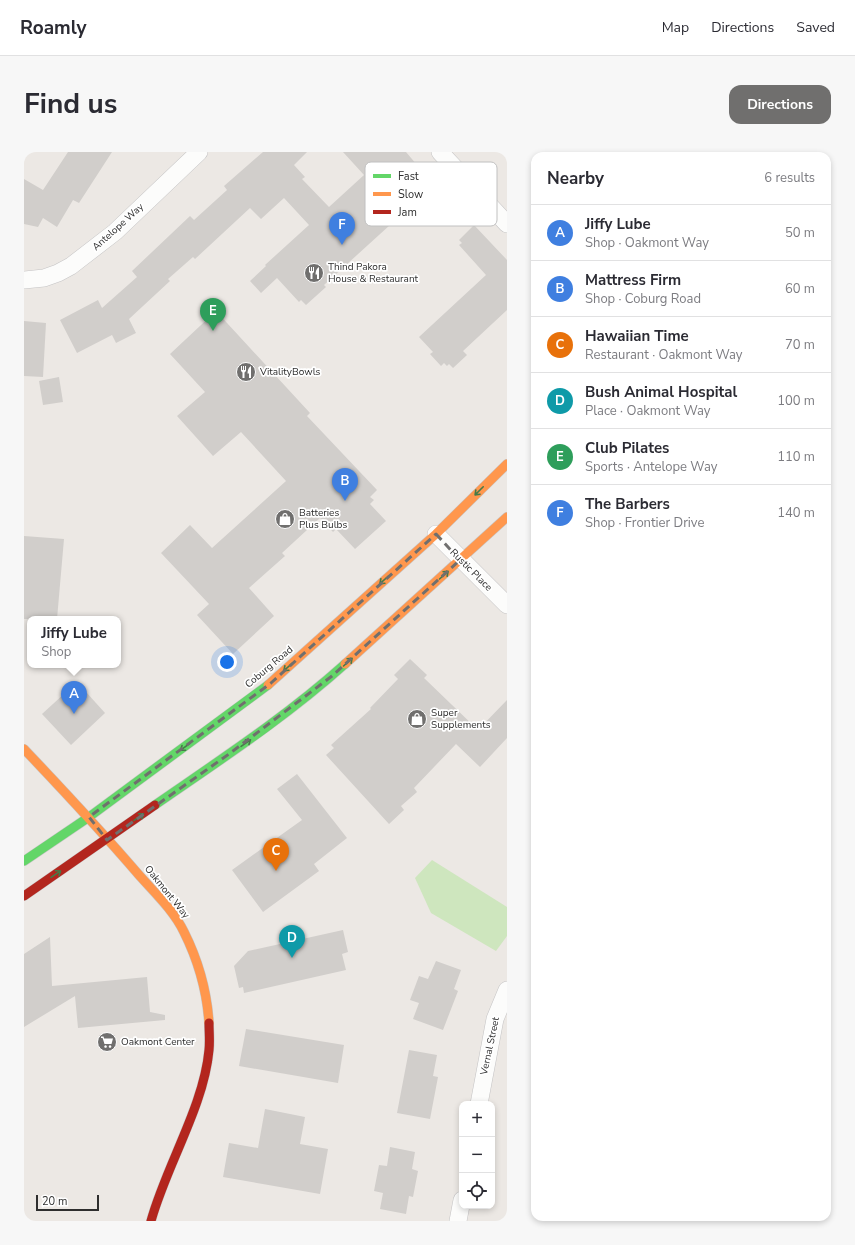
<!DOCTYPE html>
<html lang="en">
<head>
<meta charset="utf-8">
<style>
  :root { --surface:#fff; --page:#f7f7f7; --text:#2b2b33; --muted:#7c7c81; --line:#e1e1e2; --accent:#706f6e }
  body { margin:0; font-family:"Nunito Sans",sans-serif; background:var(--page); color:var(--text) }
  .controls { position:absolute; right:12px; bottom:12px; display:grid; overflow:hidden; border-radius:8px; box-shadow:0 2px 6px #0003 }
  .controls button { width:36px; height:36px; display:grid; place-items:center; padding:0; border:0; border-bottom:1px solid var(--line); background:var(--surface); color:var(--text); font:20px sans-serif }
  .scale { position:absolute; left:12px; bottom:10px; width:63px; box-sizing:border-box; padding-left:4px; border:2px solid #2e2e2e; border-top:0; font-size:11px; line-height:14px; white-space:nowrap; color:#2e2e2e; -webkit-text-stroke:3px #fff; paint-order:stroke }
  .you { position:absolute; left:203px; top:510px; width:14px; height:14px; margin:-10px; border:3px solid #fff; border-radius:50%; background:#1a73e8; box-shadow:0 0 0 6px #1a73e833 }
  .badge { display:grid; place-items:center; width:26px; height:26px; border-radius:50%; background:var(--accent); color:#fff; font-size:13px; font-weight:700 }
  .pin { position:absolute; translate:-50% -33px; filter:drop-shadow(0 1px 2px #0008) }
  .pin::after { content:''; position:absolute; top:21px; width:14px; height:12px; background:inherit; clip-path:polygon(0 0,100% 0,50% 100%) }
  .popup { position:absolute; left:3px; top:464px; width:94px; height:52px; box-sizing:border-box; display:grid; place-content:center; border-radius:8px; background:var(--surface); filter:drop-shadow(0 1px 3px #0005); font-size:13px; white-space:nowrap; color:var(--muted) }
  .popup b { font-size:15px; color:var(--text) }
  .popup::after { content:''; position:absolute; left:50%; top:100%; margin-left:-8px; border:8px solid transparent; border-top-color:var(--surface) }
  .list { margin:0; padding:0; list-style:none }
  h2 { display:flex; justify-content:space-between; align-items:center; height:52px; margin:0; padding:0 16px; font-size:17px }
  h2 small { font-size:13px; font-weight:400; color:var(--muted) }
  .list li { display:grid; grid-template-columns:26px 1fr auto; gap:12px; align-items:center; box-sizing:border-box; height:56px; padding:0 16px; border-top:1px solid var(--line) }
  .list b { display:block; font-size:15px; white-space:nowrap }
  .list p { margin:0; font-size:13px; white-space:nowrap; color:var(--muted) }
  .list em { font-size:13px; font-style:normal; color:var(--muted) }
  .icon { flex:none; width:22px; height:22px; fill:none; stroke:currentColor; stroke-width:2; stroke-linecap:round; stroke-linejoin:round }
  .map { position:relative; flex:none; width:483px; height:1069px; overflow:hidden; border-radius:12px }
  header { display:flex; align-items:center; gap:24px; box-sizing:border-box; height:56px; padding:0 20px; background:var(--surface); border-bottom:1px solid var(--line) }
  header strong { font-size:19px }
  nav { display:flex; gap:22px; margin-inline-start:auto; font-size:14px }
  .intro { display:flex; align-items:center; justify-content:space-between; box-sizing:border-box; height:96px; padding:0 24px }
  h1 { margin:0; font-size:28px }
  .button { padding:10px 18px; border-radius:12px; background:var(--accent); color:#fff; font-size:14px; font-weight:700 }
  main { display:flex; gap:24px; padding:0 24px }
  aside { flex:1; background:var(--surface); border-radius:12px; box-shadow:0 2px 6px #0003 }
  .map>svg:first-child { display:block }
  .green { fill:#cee6be }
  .building { fill:#d1cecb }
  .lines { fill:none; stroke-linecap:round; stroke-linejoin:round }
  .street-casing { stroke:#c5c4c5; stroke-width:18 }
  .fast-casing { stroke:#c5c4c5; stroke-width:10 }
  .slow-casing { stroke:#c5c4c5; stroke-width:10 }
  .jam-casing { stroke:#c5c4c5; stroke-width:10 }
  .street { stroke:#fcfcfb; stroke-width:17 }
  .fast { stroke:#63d668; stroke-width:9 }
  .slow { stroke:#ff974d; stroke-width:9 }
  .jam { stroke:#b3261e; stroke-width:9 }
  .oneway { stroke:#467a48 }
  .marked { fill:none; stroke:#706f6e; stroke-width:3; stroke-dasharray:8 5; stroke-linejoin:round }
  .labels { text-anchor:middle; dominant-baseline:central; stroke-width:3.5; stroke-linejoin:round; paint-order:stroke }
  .street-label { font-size:10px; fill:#2e2e2e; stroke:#fff }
  .poi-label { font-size:10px; fill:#2e2e2e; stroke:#fff; text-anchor:start }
  .key { fill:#fff; stroke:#c0c0c0; stroke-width:1 }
  .key-label { font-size:11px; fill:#2e2e2e }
</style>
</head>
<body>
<header>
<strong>Roamly</strong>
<nav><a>Map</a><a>Directions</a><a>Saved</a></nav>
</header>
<div class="intro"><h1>Find us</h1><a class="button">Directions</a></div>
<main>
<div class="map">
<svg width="483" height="1069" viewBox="0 0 483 1069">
  <rect width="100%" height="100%" fill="#ece8e4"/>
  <path class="green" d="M408 708 483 755V784L472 799 407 761 391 726Z"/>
  <g class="building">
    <path d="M44 0H88L55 51 49 48 33 75 19 66 14 75 0 72V27L19 38Z"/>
    <path d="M239 0H283L270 13 281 25 278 27 305 55 340 23 319 0H382L410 33 300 133 302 135 282 153 277 148 275 150 253 126 237 141 226 129 242 114 241 113 285 73 260 46 237 67 226 56 171 107 169 105 144 127 146 129 105 167 112 181 92 191 88 183 53 201 36 168 74 148 78 156 113 125 108 119 166 64 170 68 203 38 200 34Z"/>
    <path d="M450 73 483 108V158L439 199 443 203 429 216 425 212 423 214 420 211 417 214 406 202 409 200 395 185 462 123 435 93 438 91 435 88Z"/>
    <path d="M192 159 286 261 283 264 353 338 346 345 350 348 346 352 362 369 331 397 312 377 309 380 296 366 258 401 261 404 225 436 250 464 209 502 173 463 185 452 137 401 166 373 188 396 262 329 217 280 189 304 153 264 181 240 146 202Z"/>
    <path d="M0 169 22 171 19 225 0 224Z"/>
    <path d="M35 225 39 250 19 253 15 229Z"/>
    <path d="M0 384 40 387 33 467H0Z"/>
    <path d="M386 507 403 523 400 526 454 578 483 548V586L456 615 432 592 390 636 393 640 377 654 380 658 365 672 302 603 310 596 307 593 347 557 346 556 374 527 370 523Z"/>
    <path d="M53 530 81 561 47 593 18 562Z"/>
    <path d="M273 622 323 686 290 712 295 719 239 760 208 718 278 668 253 637Z"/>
    <path d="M319 778 324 800 318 802 322 818 220 841 219 835 215 836 210 814 224 799Z"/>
    <path d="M26 785 28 834 123 825 126 860 141 863V868L54 876 51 844 0 875V802Z"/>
    <path d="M412 809 437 818 430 837 434 839 419 878 389 867 395 851 386 848 395 824 404 827Z"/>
    <path d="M222 877 320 893 314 931 215 914Z"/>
    <path d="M385 898 413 903 409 924 414 925 406 967 373 961Z"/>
    <path d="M241 957 281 965 276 992 304 997 296 1042 199 1025 205 991 234 996Z"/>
    <path d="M366 995 391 1000 388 1017 394 1019 389 1045 385 1044 382 1062 356 1057 359 1041 350 1039 355 1013 363 1014Z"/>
  </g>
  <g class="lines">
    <defs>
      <g id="street">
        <path d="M416 0 483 72"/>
        <path d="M0 128 20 126 34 121 47 114 91 80 175 0"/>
        <path d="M412 382 483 453"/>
        <path d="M455 952 471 867 483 838"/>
        <path d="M434 1069 438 1048"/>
      </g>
      <g id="fast">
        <path d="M131 653C196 608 262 565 321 512"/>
        <path d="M0 709 65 665 244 533"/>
      </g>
      <g id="slow">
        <path d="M321 512 483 365"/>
        <path d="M244 533 412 382 483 312"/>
        <path d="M0 597C39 638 78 680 115 723 131 741 150 759 160 780 174 808 183 840 185 871"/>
      </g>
      <g id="jam">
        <path d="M0 744 131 653"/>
        <path d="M127 1069C142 1014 180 954 185 898 186 889 185 880 185 871"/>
      </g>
    </defs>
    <use href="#street" class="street-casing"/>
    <use href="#fast" class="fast-casing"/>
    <use href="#slow" class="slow-casing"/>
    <use href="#jam" class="jam-casing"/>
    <use href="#street" class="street"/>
    <use href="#fast" class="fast"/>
    <use href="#slow" class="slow"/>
    <use href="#jam" class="jam"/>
  </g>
  <defs><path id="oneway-shaft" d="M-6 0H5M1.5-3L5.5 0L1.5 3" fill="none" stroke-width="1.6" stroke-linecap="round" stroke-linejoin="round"/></defs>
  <g class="oneway">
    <use href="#oneway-shaft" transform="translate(455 339) rotate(135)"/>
    <use href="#oneway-shaft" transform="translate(420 423) rotate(-42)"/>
    <use href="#oneway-shaft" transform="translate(360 428) rotate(138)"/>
    <use href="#oneway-shaft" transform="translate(324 510) rotate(-42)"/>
    <use href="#oneway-shaft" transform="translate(264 515) rotate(138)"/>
    <use href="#oneway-shaft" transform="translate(222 591) rotate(-35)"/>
    <use href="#oneway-shaft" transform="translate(161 595) rotate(144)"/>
    <use href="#oneway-shaft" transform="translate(115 665) rotate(-35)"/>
    <use href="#oneway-shaft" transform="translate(32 722) rotate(-34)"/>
  </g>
  <path class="marked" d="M412 382 436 408 308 524 205 602 83 688 65 665 247 531Z"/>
  <defs>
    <symbol id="restaurant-disc" viewBox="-11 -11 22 22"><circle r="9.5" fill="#706f6e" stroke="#fff"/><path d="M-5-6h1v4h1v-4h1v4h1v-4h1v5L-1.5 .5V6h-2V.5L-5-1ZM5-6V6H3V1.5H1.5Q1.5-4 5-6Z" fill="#fff"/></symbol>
    <symbol id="shop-disc" viewBox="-11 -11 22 22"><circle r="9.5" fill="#706f6e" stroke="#fff"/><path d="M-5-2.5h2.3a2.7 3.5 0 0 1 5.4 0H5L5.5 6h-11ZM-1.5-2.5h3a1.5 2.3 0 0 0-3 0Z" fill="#fff"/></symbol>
    <symbol id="supermarket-disc" viewBox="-11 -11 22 22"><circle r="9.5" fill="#706f6e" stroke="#fff"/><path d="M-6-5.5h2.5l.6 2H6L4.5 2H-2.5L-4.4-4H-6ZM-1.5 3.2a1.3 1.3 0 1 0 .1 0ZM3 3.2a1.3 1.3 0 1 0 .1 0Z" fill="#fff"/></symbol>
  </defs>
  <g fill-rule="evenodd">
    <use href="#restaurant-disc" x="279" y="110" width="22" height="22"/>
    <use href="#restaurant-disc" x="211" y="209" width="22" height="22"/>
    <use href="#shop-disc" x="250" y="356" width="22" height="22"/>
    <use href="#shop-disc" x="382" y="556" width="22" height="22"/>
    <use href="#supermarket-disc" x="72" y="879" width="22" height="22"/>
  </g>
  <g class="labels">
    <g class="street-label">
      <text transform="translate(94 75) rotate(-42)">Antelope Way</text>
      <text transform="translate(447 418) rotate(45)">Rustic Place</text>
      <text transform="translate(245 515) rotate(-40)">Coburg Road</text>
      <text transform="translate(143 740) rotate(51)">Oakmont Way</text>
      <text transform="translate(466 894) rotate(-78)">Vernal Street</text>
    </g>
    <g class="poi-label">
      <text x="304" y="115">Thind Pakora<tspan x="304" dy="12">House &amp; Restaurant</tspan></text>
      <text x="236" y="220">VitalityBowls</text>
      <text x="275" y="361">Batteries<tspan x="275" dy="12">Plus Bulbs</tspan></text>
      <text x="407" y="561">Super<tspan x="407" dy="12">Supplements</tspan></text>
      <text x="97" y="890">Oakmont Center</text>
    </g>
  </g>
  <rect x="341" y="10" width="132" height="64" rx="6" class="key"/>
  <rect x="349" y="22" width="18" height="4" fill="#63d668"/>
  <rect x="349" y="40" width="18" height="4" fill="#ff974d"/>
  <rect x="349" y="58" width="18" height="4" fill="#b3261e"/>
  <g class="key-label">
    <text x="374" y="28">Fast</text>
    <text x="374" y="46">Slow</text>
    <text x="374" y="64">Jam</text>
  </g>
</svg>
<div class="controls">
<button>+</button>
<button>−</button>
<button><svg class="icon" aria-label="locate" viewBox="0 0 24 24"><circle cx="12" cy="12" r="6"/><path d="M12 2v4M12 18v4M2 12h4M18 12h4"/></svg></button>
</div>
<div class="scale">20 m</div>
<div class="you"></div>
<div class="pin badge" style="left:50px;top:562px;background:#3f7fe0">A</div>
<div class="popup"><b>Jiffy Lube</b>Shop</div>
<div class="pin badge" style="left:321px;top:349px;background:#3f7fe0">B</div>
<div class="pin badge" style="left:252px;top:719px;background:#e8710a">C</div>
<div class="pin badge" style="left:268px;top:806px;background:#0f9aa8">D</div>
<div class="pin badge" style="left:189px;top:179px;background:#2e9e5b">E</div>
<div class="pin badge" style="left:318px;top:93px;background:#3f7fe0">F</div>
</div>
<aside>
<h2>Nearby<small>6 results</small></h2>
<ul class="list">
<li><span class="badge" style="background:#3f7fe0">A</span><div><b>Jiffy Lube</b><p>Shop · Oakmont Way</p></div><em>50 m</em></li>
<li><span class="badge" style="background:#3f7fe0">B</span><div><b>Mattress Firm</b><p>Shop · Coburg Road</p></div><em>60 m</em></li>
<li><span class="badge" style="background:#e8710a">C</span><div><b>Hawaiian Time</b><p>Restaurant · Oakmont Way</p></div><em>70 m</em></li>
<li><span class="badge" style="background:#0f9aa8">D</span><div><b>Bush Animal Hospital</b><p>Place · Oakmont Way</p></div><em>100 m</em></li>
<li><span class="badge" style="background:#2e9e5b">E</span><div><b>Club Pilates</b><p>Sports · Antelope Way</p></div><em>110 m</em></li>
<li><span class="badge" style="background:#3f7fe0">F</span><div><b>The Barbers</b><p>Shop · Frontier Drive</p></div><em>140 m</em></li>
</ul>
</aside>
</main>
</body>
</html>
